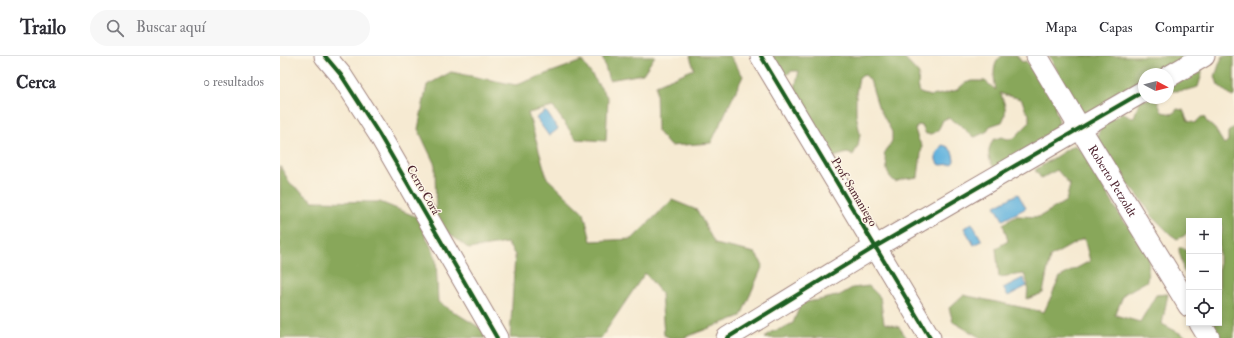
<!DOCTYPE html>
<html lang="es">
<head>
<meta charset="utf-8">
<style>
  :root { --surface:#fff; --page:#f7f7f7; --text:#2b2b33; --muted:#7c7c81; --line:#e1e1e2 }
  body { margin:0; font-family:"IM FELL Double Pica",serif; background:var(--page); color:var(--text) }
  .controls { position:absolute; right:12px; bottom:12px; display:grid; overflow:hidden; border-radius:0px; box-shadow:0 2px 6px #0003 }
  .controls button { width:36px; height:36px; display:grid; place-items:center; padding:0; border:0; border-bottom:1px solid var(--line); background:var(--surface); color:var(--text); font:20px sans-serif }
  .compass { position:absolute; left:858px; top:12px; width:36px; height:36px; border-radius:50%; background:var(--surface); box-shadow:0 2px 6px #0003; rotate:97deg }
  .list { margin:0; padding:0; list-style:none }
  h2 { display:flex; justify-content:space-between; align-items:center; height:52px; margin:0; padding:0 16px; font-size:17px }
  h2 small { font-size:13px; font-weight:400; color:var(--muted) }
  .icon { flex:none; width:22px; height:22px; fill:none; stroke:currentColor; stroke-width:2; stroke-linecap:round; stroke-linejoin:round }
  .map { position:relative; flex:none; width:954px; height:282px; overflow:hidden }
  header { display:flex; align-items:center; gap:24px; box-sizing:border-box; height:56px; padding:0 20px; background:var(--surface); border-bottom:1px solid var(--line) }
  header strong { font-size:19px }
  nav { display:flex; gap:22px; margin-inline-start:auto; font-size:14px }
  .search { width:280px; height:36px; background:var(--page); display:flex; align-items:center; gap:10px; box-sizing:border-box; padding:0 14px; border-radius:22px; color:var(--muted); font-size:15px }
  main { display:flex }
  aside { flex:1; background:var(--surface) }
  .map>svg:first-child { display:block }
  .forest { fill:#88a75a; stroke:#696342 }
  .water { fill:#64b4de; stroke:#576a84 }
  .lines { fill:none; stroke-linecap:round; stroke-linejoin:round }
  .minor-casing { stroke:#a0847e; stroke-width:23 }
  .minor { stroke:#fff; stroke-width:21 }
  .cycleway-casing { stroke:#fcf5e5; stroke-width:6 }
  .cycleway { stroke:#1b5e20; stroke-width:4 }
  .labels { text-anchor:middle; dominant-baseline:central; stroke-width:3; stroke-linejoin:round; paint-order:stroke }
  .street-label { font-size:12px; fill:#4a1f2b; stroke:#fcf5e5 }
</style>
</head>
<body>
<header>
<strong>Trailo</strong>
<div class="search"><svg class="icon" aria-label="search" viewBox="0 0 24 24"><circle cx="10" cy="10" r="6"/><path d="M15 15l6 6"/></svg>Buscar aquí</div>
<nav><a>Mapa</a><a>Capas</a><a>Compartir</a></nav>
</header>
<main>
<aside>
<h2>Cerca<small>0 resultados</small></h2>
<ul class="list">
</ul>
</aside>
<div class="map">
<svg width="954" height="282" viewBox="0 0 954 282">
  <rect width="100%" height="100%" fill="#fcf5e5"/>
  <filter id="ink" filterUnits="userSpaceOnUse"><feTurbulence type="fractalNoise" baseFrequency=".025" numOctaves="2"/><feDisplacementMap in="SourceGraphic" scale="8" xChannelSelector="R" yChannelSelector="G"/><feConvolveMatrix kernelMatrix="1 2 1 2 8 2 1 2 1" color-interpolation-filters="sRGB"/></filter>
  <filter id="wash" filterUnits="userSpaceOnUse"><feTurbulence type="fractalNoise" baseFrequency=".012" numOctaves="4" result="noise"/><feDisplacementMap in="SourceGraphic" scale="16" xChannelSelector="R" yChannelSelector="G"/><feGaussianBlur stdDeviation="0.9" result="paint"/><feColorMatrix in="noise" values="0 0 0 0 0 0 0 0 0 0 0 0 0 0 0 0 0 1.4 0 .05"/><feComposite in="paint" operator="in"/></filter>
  <g filter="url(#wash)">
    <rect width="100%" height="100%" fill="#f6ead2"/>
    <g class="forest">
      <path d="M322 0H375L363 18 329 24Z"/>
      <path d="M410 0H450L463 20 431 87 390 90 377 75 376 29 414 13Z"/>
      <path d="M481 0H622L639 18 638 29 640 37 650 40 662 38 677 34 685 27 692 25H705L716 34C714 23 711 7 722 0H737L742 6 746 5 757 21 765 22 776 47 775 53 779 65 778 69 776 72 772 74 768 82 717 115C708 105 706 96 713 84L721 81 728 83 734 82 749 67V58L745 53 742 44C735 40 727 41 720 37 725 47 728 56 722 66L710 70 706 76 695 81C687 78 688 75 683 71 678 67 673 65 668 62L663 64C659 73 657 79 646 78L642 70 638 69 635 73 638 83 642 90 638 121 624 123 615 126C602 114 610 112 604 98L612 85V76L598 50 590 24 585 19 579 21 576 38V58L580 78 578 90 573 99 567 97 544 104 513 40 519 15H512L504 20Z"/>
      <path d="M769 0H921L922 18 918 31C907 35 899 35 888 35V18H864V36H843L837 38 830 47 803 61Z"/>
      <path d="M943 0H954V40L952 41 938 29 935 20C938 13 939 6 943 0Z"/>
      <path d="M302 5 328 42 326 85 296 83 273 51 248 57 267 122 304 157 311 185 352 183 392 144 417 154 435 188 475 197 483 209 461 260 403 282H390L384 279 381 237 365 217 321 282H230L235 199 227 187 189 193 156 167 155 109 138 73 147 29 171 16 236 29Z"/>
      <path d="M869 43 878 46 882 56 893 58 897 53 903 54 908 65 915 67 921 61H924L927 66 935 73 944 88 948 85V76L954 71V282H935L928 267H939V181L942 175V169L939 168V165H909V175L904 180 897 183 890 178 872 160 864 147 851 131 842 127 817 82 821 70 843 56 847 60 854 61 860 44Z"/>
      <path d="M794 89 804 97 843 165 871 183 867 225 844 238 835 259 860 266 876 239 888 238 882 268 909 282H701L673 266 669 252 683 239 764 256 780 221 810 205 804 182 770 201 763 237 747 243 748 228 744 218 719 221 716 192 728 185 723 168 737 160 759 161 786 145 790 129 777 114 761 122 755 114Z"/>
      <path d="M0 110 10 127 33 145 100 146 137 161 156 202 158 246 202 273 205 282H0Z"/>
      <path d="M903 191 909 199V220C902 216 903 213 902 206 901 200 899 199 899 192Z"/>
      <path d="M589 230 600 241 604 267 619 271 627 282H485L491 276 503 272 513 267 521 247 544 243 560 239 572 232Z"/>
    </g>
    <g class="water">
      <path d="M266 55 278 73 269 80 256 62Z"/>
      <path d="M662 89C671 90 674 98 674 105L672 108 661 109 658 108 656 104V98Z"/>
      <path d="M738 138 746 152 723 164 715 150Z"/>
      <path d="M692 167 702 185 694 189 684 172Z"/>
      <path d="M743 222 747 230 728 240 723 232Z"/>
    </g>
  </g>
  <g filter="url(#ink)">
    <g class="lines">
      <defs>
        <g id="minor">
          <path d="M45 0 61 19 99 78 217 282"/>
          <path d="M481 0 650 282"/>
          <path id="s1" d="M757 0 800 72 909 250"/>
          <path d="M888 21 924 0"/>
          <path d="M920 267 929 282"/>
          <path d="M447 282 595 191 864 35"/>
        </g>
      </defs>
      <use href="#minor" class="minor-casing"/>
      <use href="#minor" class="minor"/>
      <defs>
        <g id="cycleway">
          <path d="M45 0 61 19 99 78 217 282"/>
          <path d="M481 0 650 282"/>
          <path d="M447 282 595 191 864 35"/>
        </g>
      </defs>
      <use href="#cycleway" class="cycleway-casing"/>
      <use href="#cycleway" class="cycleway"/>
    </g>
  </g>
  <g class="labels">
    <g class="street-label">
      <text stroke="none"><textPath href="#s1" startOffset="146">Roberto Petzoldt</textPath></text>
      <text transform="translate(143 134) rotate(60)">Cerro Corá</text>
      <text transform="translate(574 136) rotate(59)">Prof. Samaniego</text>
    </g>
  </g>
</svg>
<div class="controls">
<button>+</button>
<button>−</button>
<button><svg class="icon" aria-label="locate" viewBox="0 0 24 24"><circle cx="12" cy="12" r="6"/><path d="M12 2v4M12 18v4M2 12h4M18 12h4"/></svg></button>
</div>
<svg class="compass" viewBox="-18 -18 36 36"><path d="M0-13l5 13h-10z" fill="#e53935"/><path d="M0 13l5-13h-10z" fill="#7c7c81"/></svg>
</div>
</main>
</body>
</html>
